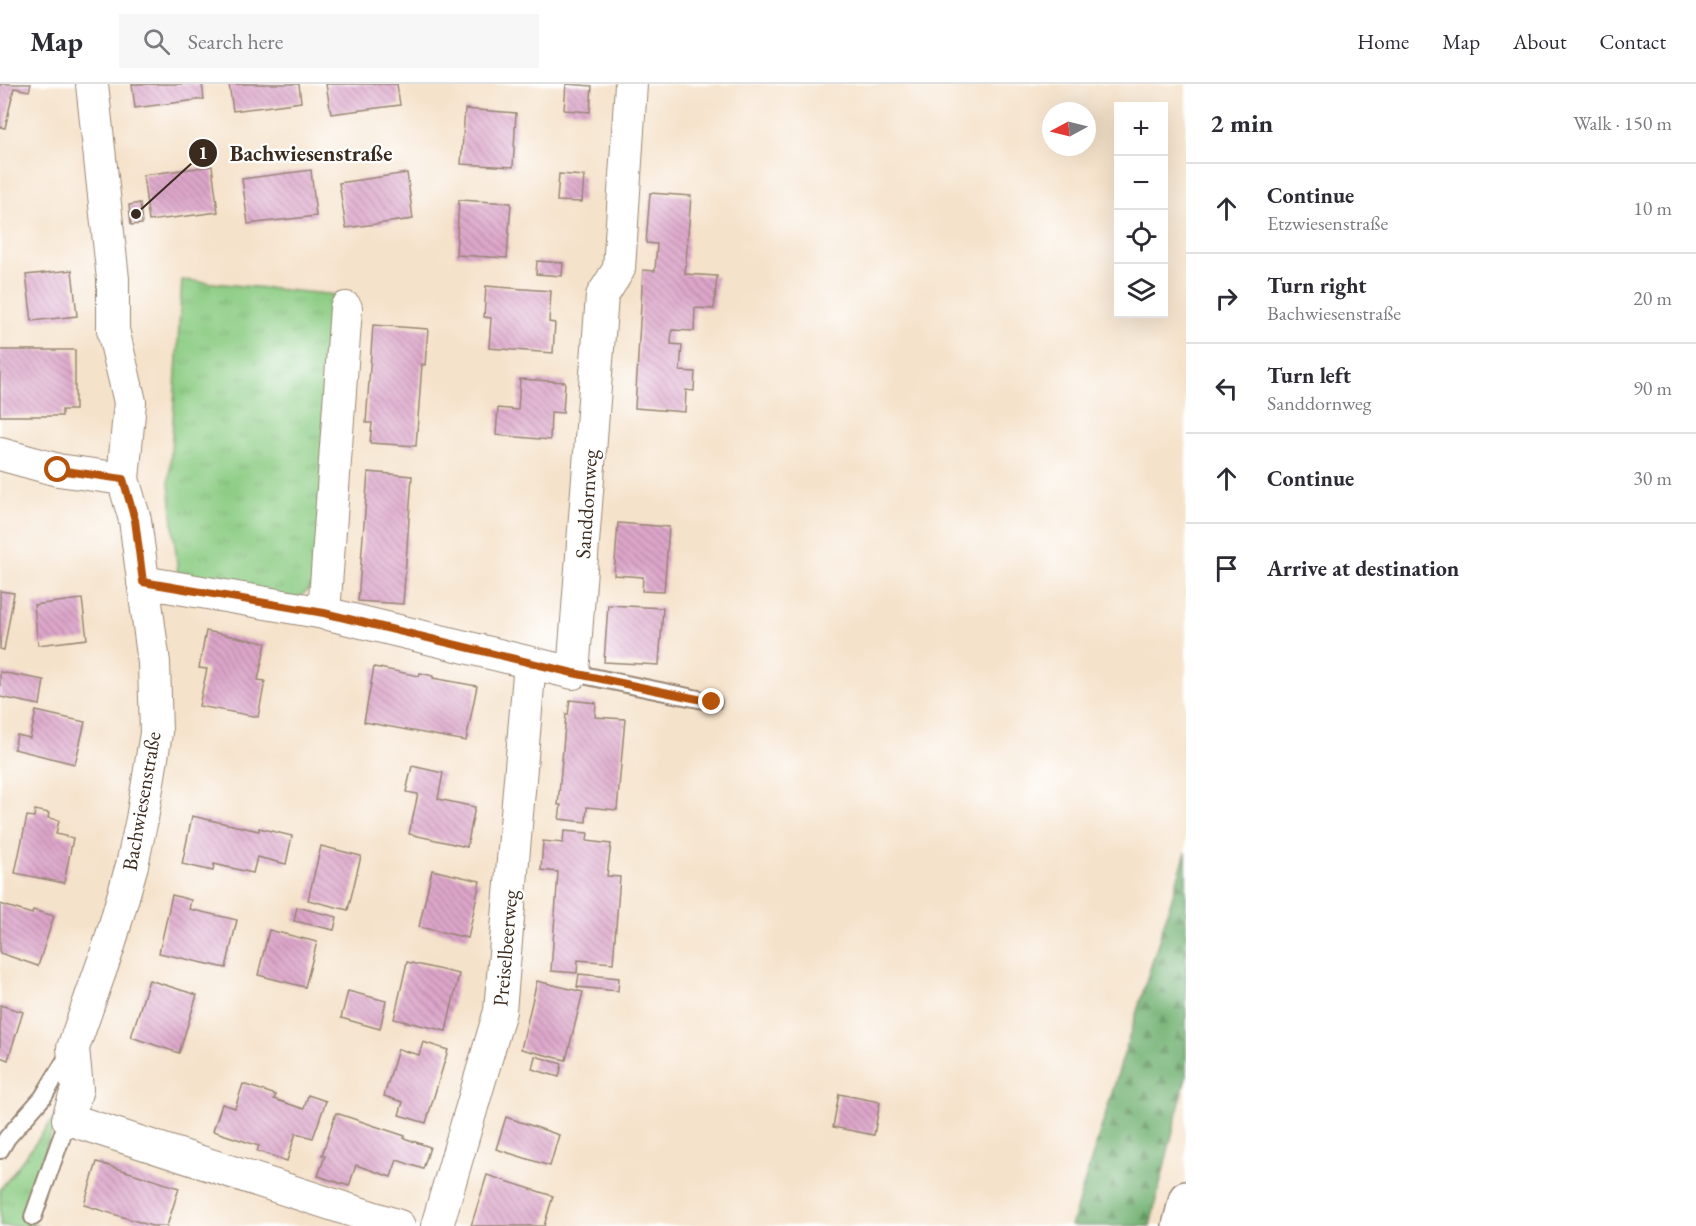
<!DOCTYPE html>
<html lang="en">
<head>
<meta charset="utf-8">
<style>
  :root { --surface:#fff; --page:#f7f7f7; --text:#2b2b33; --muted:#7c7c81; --line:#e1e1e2 }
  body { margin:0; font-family:"EB Garamond",serif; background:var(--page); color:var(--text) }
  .controls { position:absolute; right:18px; top:18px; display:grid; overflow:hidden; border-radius:0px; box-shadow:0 6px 24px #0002 }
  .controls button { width:54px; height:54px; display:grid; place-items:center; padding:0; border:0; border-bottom:2px solid var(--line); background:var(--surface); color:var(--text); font:30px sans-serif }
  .compass { position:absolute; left:1042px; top:18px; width:54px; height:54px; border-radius:50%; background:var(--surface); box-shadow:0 6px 24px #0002; rotate:263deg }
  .stop { position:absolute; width:18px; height:18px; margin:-14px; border:4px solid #b45309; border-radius:50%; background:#fff }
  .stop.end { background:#b45309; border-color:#fff; box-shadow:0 2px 6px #0008 }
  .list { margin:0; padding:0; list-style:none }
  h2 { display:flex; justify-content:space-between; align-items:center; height:78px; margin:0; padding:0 24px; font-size:26px }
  h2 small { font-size:20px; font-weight:400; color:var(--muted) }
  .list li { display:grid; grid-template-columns:39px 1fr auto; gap:18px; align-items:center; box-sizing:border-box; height:90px; padding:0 24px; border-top:2px solid var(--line) }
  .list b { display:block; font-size:22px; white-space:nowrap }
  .list p { margin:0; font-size:20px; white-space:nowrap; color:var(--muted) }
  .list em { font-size:20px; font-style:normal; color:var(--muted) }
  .icon { flex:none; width:33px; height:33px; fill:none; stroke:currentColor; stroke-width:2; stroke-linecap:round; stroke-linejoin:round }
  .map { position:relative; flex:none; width:1186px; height:1142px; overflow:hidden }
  header { display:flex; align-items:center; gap:36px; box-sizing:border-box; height:84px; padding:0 30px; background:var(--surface); border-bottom:2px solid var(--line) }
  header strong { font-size:28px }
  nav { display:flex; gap:33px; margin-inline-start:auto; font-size:21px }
  .search { width:420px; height:54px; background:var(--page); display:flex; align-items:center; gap:15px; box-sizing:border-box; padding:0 21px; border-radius:0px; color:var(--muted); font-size:22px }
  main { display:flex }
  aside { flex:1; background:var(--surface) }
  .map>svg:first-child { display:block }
  .grass { fill:url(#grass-tufts); stroke:#647b50; stroke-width:1.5 }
  .forest { fill:url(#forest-firs); stroke:#566d48; stroke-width:1.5 }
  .building { fill:url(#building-back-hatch) }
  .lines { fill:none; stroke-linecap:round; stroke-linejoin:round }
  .lane-casing { stroke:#988674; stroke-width:20 }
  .street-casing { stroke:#988674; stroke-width:34 }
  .secondary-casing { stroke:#988674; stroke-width:36 }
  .lane { stroke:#fff; stroke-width:16 }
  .street { stroke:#fff; stroke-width:32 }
  .secondary { stroke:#fff; stroke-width:33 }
  .route { stroke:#b45309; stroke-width:8 }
  .labels { text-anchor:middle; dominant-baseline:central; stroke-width:4.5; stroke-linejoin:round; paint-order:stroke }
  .street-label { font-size:21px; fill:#3b2a1e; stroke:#fff }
  .leader { fill:none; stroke:#3b2a1e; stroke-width:2 }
  .callout-dot { fill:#3b2a1e; stroke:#fff; stroke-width:2 }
  .mark-label { font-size:18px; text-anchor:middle; font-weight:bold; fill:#fff }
  .callout-label { font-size:22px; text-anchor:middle; font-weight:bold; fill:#3b2a1e; stroke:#fff; stroke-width:4.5; stroke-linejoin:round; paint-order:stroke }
</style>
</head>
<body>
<header>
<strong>Map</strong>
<div class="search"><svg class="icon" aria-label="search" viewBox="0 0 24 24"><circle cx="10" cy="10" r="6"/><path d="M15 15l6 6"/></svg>Search here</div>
<nav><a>Home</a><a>Map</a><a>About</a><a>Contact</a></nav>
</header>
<main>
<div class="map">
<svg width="1186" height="1142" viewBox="0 0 1186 1142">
  <defs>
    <pattern id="grass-tufts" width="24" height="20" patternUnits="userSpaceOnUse" patternTransform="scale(1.5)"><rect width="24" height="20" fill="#8ccc83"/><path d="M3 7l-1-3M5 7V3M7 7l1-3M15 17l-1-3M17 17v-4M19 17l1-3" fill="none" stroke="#7aaf71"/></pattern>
    <pattern id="forest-firs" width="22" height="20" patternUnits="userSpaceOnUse" patternTransform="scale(1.5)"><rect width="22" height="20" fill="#71b071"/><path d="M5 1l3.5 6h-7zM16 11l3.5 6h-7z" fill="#5e8f5c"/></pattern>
    <pattern id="building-back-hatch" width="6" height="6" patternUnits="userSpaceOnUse" patternTransform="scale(1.5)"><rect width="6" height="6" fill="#dda6ca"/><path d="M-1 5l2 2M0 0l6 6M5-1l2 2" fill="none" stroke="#b487a3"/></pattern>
  </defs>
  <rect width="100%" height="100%" fill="#fff"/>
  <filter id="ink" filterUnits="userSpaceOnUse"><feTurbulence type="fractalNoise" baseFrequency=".0167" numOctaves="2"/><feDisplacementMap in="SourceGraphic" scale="12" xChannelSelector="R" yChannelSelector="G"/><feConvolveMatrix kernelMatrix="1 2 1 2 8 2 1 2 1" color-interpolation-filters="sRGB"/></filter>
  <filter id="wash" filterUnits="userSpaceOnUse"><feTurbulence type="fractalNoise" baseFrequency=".008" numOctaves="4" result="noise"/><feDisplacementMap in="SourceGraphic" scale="24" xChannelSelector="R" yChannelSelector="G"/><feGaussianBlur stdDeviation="1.35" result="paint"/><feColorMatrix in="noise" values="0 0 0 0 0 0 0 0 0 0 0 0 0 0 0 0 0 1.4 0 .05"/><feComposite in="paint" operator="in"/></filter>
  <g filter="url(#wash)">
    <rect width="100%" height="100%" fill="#f5e2ca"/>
    <g class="grass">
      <path d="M182 196 337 211 315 500 296 516 178 491 169 399Z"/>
      <path d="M60 1026 21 1135 38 1142H0V1106Z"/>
    </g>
    <path class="forest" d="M1186 768V993L1150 1142H1071Z"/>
    <g id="blocks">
      <g class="building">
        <path d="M0 0H31L29 7 14 4 5 44 0 43Z"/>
        <path d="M132 0H202L204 15 135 24Z"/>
        <path d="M229 0H299L301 18 233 27Z"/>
        <path d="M326 0H397L400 21 331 30Z"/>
        <path d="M566 0 592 2 590 28 564 26Z"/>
        <path d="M465 25 516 29 513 83 461 80Z"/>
        <path d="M212 82 218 128 149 137 143 91Z"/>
        <path d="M311 86 316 132 248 140 242 95Z"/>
        <path d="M407 89 413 135 346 144 339 99Z"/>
        <path d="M559 90 584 92 582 118 557 117Z"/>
        <path d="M650 109 691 112 685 190 717 192 714 225 695 224 694 247 672 246 671 260 682 261 680 287 695 288 694 307 686 306 685 328 635 324 643 186 655 187 657 160 646 159Z"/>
        <path d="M459 116 511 119 507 174 456 171Z"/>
        <path d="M140 119 142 140 131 141 129 121Z"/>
        <path d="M537 177 563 179 562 192 536 190Z"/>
        <path d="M72 186 77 232 32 237 26 191Z"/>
        <path d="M486 202 551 207 549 238 555 239 553 269 489 264 491 234 484 233Z"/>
        <path d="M373 241 428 245 425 281 422 280 416 362 370 359 372 339H366Z"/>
        <path d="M0 266H75V326H62V332H0Z"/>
        <path d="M520 295 565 298 563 329 551 328 550 356 496 351 498 324 518 326Z"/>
        <path d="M368 388 412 392 403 520 358 517Z"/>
        <path d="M618 439 669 443 664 508 642 507 643 493 614 491Z"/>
        <path d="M0 507 14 509 4 566 0 565Z"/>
        <path d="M82 515 87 555 38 561 34 521Z"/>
        <path d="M608 521 663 524 659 581 604 578Z"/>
        <path d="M206 547 266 559 258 596 265 597 258 633 199 622 207 585 199 584Z"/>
        <path d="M374 583 419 592 420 589 433 592V594L477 602 466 657 364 638Z"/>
        <path d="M0 588 44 596 40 621 0 613Z"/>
        <path d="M570 616 596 619 595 633 625 635 617 726 587 723 586 738 559 735 561 721H558L566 630 568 631Z"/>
        <path d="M36 627 85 638 75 680 14 665 17 651 30 654Z"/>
        <path d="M412 682 443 689 438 715 475 723 467 763 409 750 418 710 406 708Z"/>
        <path d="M35 726 49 729 48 734 59 736 56 750 73 754 64 799 15 789 27 732 34 733Z"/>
        <path d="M192 732 259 747V744L292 752 286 780 257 773 253 789 214 780 213 787 182 780Z"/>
        <path d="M564 747 588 749 587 757 611 760 607 792 620 793 613 879 578 876 577 889 551 887 558 788 541 786 543 757 563 759Z"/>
        <path d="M321 762 361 772 348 826 308 816Z"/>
        <path d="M432 786 480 797 468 854 419 843Z"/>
        <path d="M172 811 191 816 189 825 237 836 226 884 159 869Z"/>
        <path d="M0 820 32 830 33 826 54 832 38 882 0 869Z"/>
        <path d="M297 823 337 833 334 846 294 837Z"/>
        <path d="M269 846 317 858 305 903 258 891Z"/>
        <path d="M407 878 459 890 446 947 394 935Z"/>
        <path d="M579 890 619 894 618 907 577 903Z"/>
        <path d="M149 896 197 911 179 969 131 953Z"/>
        <path d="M537 897 583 908 566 976 521 965Z"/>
        <path d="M348 907 386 917 380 945 341 934Z"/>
        <path d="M0 921 23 928 8 976 0 973Z"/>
        <path d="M423 958 448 966 426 1039 399 1031 403 1018 384 1012 398 965 419 971Z"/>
        <path d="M535 972 562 980 559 993 532 985Z"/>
        <path d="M243 1000 276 1011 274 1015 304 1025 308 1011 326 1017 313 1054 296 1049 287 1077 257 1067 259 1062 213 1047 222 1020 235 1024Z"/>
        <path d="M839 1010 880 1018 874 1051 833 1043Z"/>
        <path d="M336 1029 405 1052 404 1054 430 1063 423 1085 397 1076 391 1093 356 1081 349 1102 318 1092 325 1072 322 1071Z"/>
        <path d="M506 1033 559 1051 550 1082 496 1065Z"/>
        <path d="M97 1078 179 1104 167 1142H152L84 1121Z"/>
        <path d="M487 1091 553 1112 544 1142H471Z"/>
      </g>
    </g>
  </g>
  <g filter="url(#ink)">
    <use href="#blocks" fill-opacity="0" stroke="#988674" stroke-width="1.5"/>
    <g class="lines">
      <defs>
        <g id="lane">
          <path d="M573 589 713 618"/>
          <path d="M0 1066 7 1054 43 1013 71 967"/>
          <path d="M33 1133 68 1035"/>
        </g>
        <g id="street">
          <path d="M92 0 113 195V246L130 318 123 395 135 436 154 579 156 649 142 735 132 781 109 862 73 964 77 1005 68 1035 399 1142"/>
          <path d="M0 370 58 386 123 395"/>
          <path d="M143 498 324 529 573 589 602 212 619 185 631 0"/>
          <path d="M324 529 346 224"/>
          <path d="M437 1142 500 927 530 579"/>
        </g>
        <path id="secondary" d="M1179 1142 1186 1114"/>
      </defs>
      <use href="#lane" class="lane-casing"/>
      <use href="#street" class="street-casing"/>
      <use href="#secondary" class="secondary-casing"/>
      <use href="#lane" class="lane"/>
      <use href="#street" class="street"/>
      <use href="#secondary" class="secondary"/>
    </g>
  </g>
  <g class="lines" filter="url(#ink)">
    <path class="route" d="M58 386 123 395 135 436 143 498 324 529 573 589 712 618"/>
  </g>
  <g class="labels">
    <g class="street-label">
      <text transform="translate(586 420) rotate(-86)">Sanddornweg</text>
      <text transform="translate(141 717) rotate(-80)">Bachwiesenstraße</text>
      <text transform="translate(505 864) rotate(-85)">Preiselbeerweg</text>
    </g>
  </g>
  <path class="leader" d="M136 130L203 69"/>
  <g class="callout-dot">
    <circle cx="136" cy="130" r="6"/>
    <circle cx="203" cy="69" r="15"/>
  </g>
  <g class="mark-label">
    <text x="203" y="75">1</text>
  </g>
  <g class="callout-label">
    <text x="311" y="77">Bachwiesenstraße</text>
  </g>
</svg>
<div class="controls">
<button>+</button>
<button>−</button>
<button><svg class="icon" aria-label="locate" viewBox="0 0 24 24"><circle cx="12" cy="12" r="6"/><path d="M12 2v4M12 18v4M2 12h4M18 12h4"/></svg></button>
<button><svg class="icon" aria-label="layers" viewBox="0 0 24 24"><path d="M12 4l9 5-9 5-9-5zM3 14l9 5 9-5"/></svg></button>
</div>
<svg class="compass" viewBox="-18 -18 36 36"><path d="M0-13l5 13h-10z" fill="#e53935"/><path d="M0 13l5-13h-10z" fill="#7c7c81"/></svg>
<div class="stop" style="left:58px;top:386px"></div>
<div class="stop end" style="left:712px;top:618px"></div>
</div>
<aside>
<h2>2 min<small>Walk · 150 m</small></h2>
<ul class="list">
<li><svg class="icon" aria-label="ahead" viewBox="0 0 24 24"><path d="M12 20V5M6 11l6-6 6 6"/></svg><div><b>Continue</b><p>Etzwiesenstraße</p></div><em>10 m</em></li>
<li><svg class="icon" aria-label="right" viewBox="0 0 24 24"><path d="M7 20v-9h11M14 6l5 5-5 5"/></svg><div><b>Turn right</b><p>Bachwiesenstraße</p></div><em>20 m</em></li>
<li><svg class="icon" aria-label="left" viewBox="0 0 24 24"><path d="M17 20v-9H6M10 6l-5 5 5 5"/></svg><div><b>Turn left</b><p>Sanddornweg</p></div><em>90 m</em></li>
<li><svg class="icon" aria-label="ahead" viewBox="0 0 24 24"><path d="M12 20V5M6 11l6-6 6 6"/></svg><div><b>Continue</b></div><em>30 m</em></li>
<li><svg class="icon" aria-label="arrive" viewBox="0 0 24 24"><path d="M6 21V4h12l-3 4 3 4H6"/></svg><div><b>Arrive at destination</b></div></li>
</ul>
</aside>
</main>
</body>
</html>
